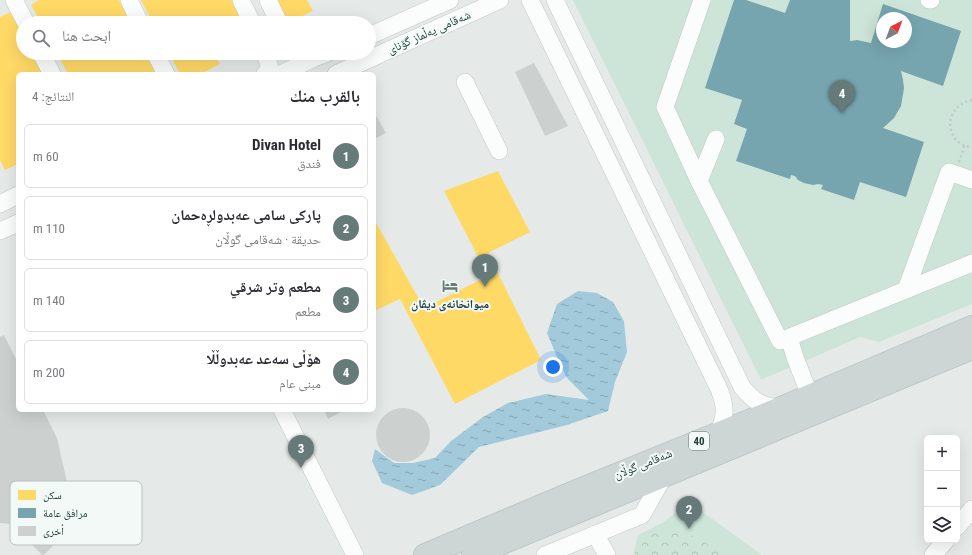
<!DOCTYPE html>
<html lang="ar">
<head>
<meta charset="utf-8">
<style>
  :root { --surface:#fff; --page:#f7f7f7; --text:#2b2b33; --muted:#7c7c81; --line:#e1e1e2; --accent:#667b79 }
  body { margin:0; font-family:"Roboto Condensed","Noto Naskh Arabic",sans-serif; background:var(--page); color:var(--text); direction:rtl }
  .controls { position:absolute; right:12px; bottom:12px; display:grid; overflow:hidden; border-radius:6px; box-shadow:0 4px 16px #0002 }
  .controls button { width:36px; height:36px; display:grid; place-items:center; padding:0; border:0; border-bottom:1px solid var(--line); background:var(--surface); color:var(--text); font:20px sans-serif }
  .compass { position:absolute; left:876px; top:12px; width:36px; height:36px; border-radius:50%; background:var(--surface); box-shadow:0 4px 16px #0002; rotate:41deg }
  .you { position:absolute; left:553px; top:367px; width:14px; height:14px; margin:-10px; border:3px solid #fff; border-radius:50%; background:#1a73e8; box-shadow:0 0 0 6px #1a73e833 }
  .badge { display:grid; place-items:center; width:26px; height:26px; border-radius:50%; background:var(--accent); color:#fff; font-size:13px; font-weight:700 }
  .pin { position:absolute; translate:-50% -33px; filter:drop-shadow(0 1px 2px #0008) }
  .pin::after { content:''; position:absolute; top:21px; width:14px; height:12px; background:inherit; clip-path:polygon(0 0,100% 0,50% 100%) }
  .list { margin:0; padding:0; list-style:none }
  h2 { display:flex; justify-content:space-between; align-items:center; height:52px; margin:0; padding:0 16px; font-size:17px }
  h2 small { font-size:13px; font-weight:400; color:var(--muted) }
  .list li { display:grid; grid-template-columns:26px 1fr auto; gap:12px; align-items:center; box-sizing:border-box; height:64px; margin:0 8px 8px; padding:0 8px; border:1px solid var(--line); border-radius:6px }
  .list b { display:block; font-size:15px; white-space:nowrap }
  .list p { margin:0; font-size:13px; white-space:nowrap; color:var(--muted) }
  .list em { font-size:13px; font-style:normal; color:var(--muted) }
  .icon { flex:none; width:22px; height:22px; fill:none; stroke:currentColor; stroke-width:2; stroke-linecap:round; stroke-linejoin:round }
  .map { position:relative; flex:none; width:972px; height:555px; overflow:hidden; direction:ltr }
  .search { position:absolute; background:var(--surface); box-shadow:0 4px 16px #0002; left:16px; top:16px; width:360px; height:44px; display:flex; align-items:center; gap:10px; box-sizing:border-box; padding:0 14px; border-radius:22px; color:var(--muted); font-size:15px }
  .panel { position:absolute; background:var(--surface); box-shadow:0 4px 16px #0002; left:16px; top:72px; width:360px; height:340px; border-radius:6px; direction:rtl }
  .map>svg:first-child { display:block }
  .green { fill:#cde4d8; fill-rule:evenodd }
  .forest { fill:url(#forest-crowns) }
  .water { fill:url(#water-ripples) }
  .homes { fill:#ffd966 }
  .public { fill:#76a5af; fill-rule:evenodd }
  .building { fill:#ccd1d0 }
  .lines { fill:none; stroke-linecap:round; stroke-linejoin:round }
  .minor-casing { stroke:#c2c7c6; stroke-width:18 }
  .major-casing { stroke:#bcc6c5; stroke-width:24 }
  .path { stroke:#c1cac9; stroke-width:2.5; stroke-dasharray:2 3; stroke-linecap:butt }
  .minor { stroke:#fbfcfc; stroke-width:17 }
  .major { stroke:#cdd6d5; stroke-width:22 }
  .labels { text-anchor:middle; dominant-baseline:central; stroke-width:4; stroke-linejoin:round; paint-order:stroke }
  .shield { fill:#f3f9f7; stroke:#607774; stroke-width:1 }
  .shield-label { font-size:11px; font-weight:bold; fill:#213f3c }
  .street-label { font-size:12px; fill:#213f3c; stroke:#f3f9f7 }
  .poi-label { font-size:12px; font-weight:bold; fill:#213f3c; stroke:#f3f9f7 }
  .key { fill:#f3f9f7; stroke:#b4c1bf; stroke-width:1 }
  .key-label { font-size:11px; fill:#213f3c }
</style>
</head>
<body>
<div class="map">
<svg width="972" height="555" viewBox="0 0 972 555">
  <defs>
    <pattern id="forest-crowns" width="20" height="18" patternUnits="userSpaceOnUse"><rect width="20" height="18" fill="#cde4d8"/><path d="M2 6a3 3 0 1 1 6 0M12 15a3 3 0 1 1 6 0" fill="none" stroke="#b0c5ba"/></pattern>
    <pattern id="water-ripples" width="26" height="14" patternUnits="userSpaceOnUse"><rect width="26" height="14" fill="#a3cadb"/><path d="M2 4q2-2 4 0t4 0M15 11q2-2 4 0t4 0" fill="none" stroke="#84a5b3"/></pattern>
  </defs>
  <rect width="100%" height="100%" fill="#e5eae9"/>
  <g class="green">
    <path d="M573 0H972V304L879 342 860 337 761 380ZM882 18H906V42H882Z"/>
    <path d="M689 502 762 555H633L638 535 664 522Z"/>
  </g>
  <path class="forest" d="M664 529 686 532 706 543 720 555H635V548L640 537Z"/>
  <path class="water" d="M578 291 597 293 613 302 624 321 627 352 615 382 608 411 567 425 479 447 440 485 412 495 382 483 372 461 375 449 394 463H413L435 458 451 441 483 417 508 403 546 394 589 400 567 378 560 364 547 333 557 304Z"/>
  <g class="homes">
    <path d="M39 0H119L131 23H41L31 5Z"/>
    <path d="M141 0H232L244 23H153Z"/>
    <path d="M272 0H307L313 11 288 23H283Z"/>
    <path d="M13 11 23 31V53H34L45 74H18V164L5 170 0 160V17Z"/>
    <path d="M57 53H147L158 74H68Z"/>
    <path d="M169 53H213L220 64 201 74H180Z"/>
    <path d="M498 171 530 232 488 253 541 360 455 404 400 299 374 311V222L375 221 424 308 488 276 444 191Z"/>
  </g>
  <path class="public" d="M734 0H746L785 13 790 0H850V41L857 40 871 43 883 4 961 31 943 86 901 71 903 80 904 88 901 106 894 118 883 128 924 142 906 197 860 182 854 200 821 189 823 185 818 184 813 185 804 183 798 180 795 176 791 175 790 179 736 161 747 129 734 124 742 100 705 88ZM882 18H906V42H882Z"/>
  <g class="building">
    <path d="M534 63 568 126 545 136 515 72Z"/>
    <path d="M374 112 386 133 374 139Z"/>
    <path d="M4 335 18 363V410H43L57 438 76 522 44 555H42L12 524 0 523V337Z"/>
    <circle cx="403" cy="435" r="27"/>
    <path d="M324 410H345L328 419Z"/>
  </g>
  <g class="lines">
    <defs>
      <g id="minor">
        <path d="M14 0 26 23"/>
        <path d="M129 0 140 23"/>
        <path d="M241 0 252 23"/>
        <path d="M268 0 279 23"/>
        <path d="M530 0 719 389C726 406 726 417 718 433"/>
        <path d="M555 0 742 387C753 401 763 407 781 408"/>
        <path d="M702 0 665 107 699 181 780 341 972 263"/>
        <path d="M929 0H931"/>
        <path d="M369 36 450 0"/>
        <path d="M41 53 52 74"/>
        <path d="M155 53 166 74"/>
        <path d="M265 53 270 68 265 74"/>
        <path d="M281 74 314 58 327 53"/>
        <path d="M336 74 500 0"/>
        <path d="M465 82 499 151"/>
        <path d="M699 181 716 139"/>
        <path d="M0 204 18 195"/>
        <path d="M0 231 18 223"/>
        <path d="M906 290 949 172 972 180"/>
        <path d="M789 338 796 360 810 396"/>
        <path d="M282 410 355 555"/>
        <path d="M957 527 972 509"/>
        <path d="M595 534 607 555"/>
        <path d="M545 555 642 515 664 476"/>
        <path d="M933 555 946 540"/>
      </g>
      <g id="major">
        <path d="M425 555 579 490 781 408 972 327"/>
        <path d="M473 555 972 348"/>
      </g>
    </defs>
    <use href="#minor" class="minor-casing"/>
    <use href="#major" class="major-casing"/>
    <g class="path">
      <path d="M972 100C956 103 946 118 952 133 954 137 956 141 960 143 963 146 968 146 972 148"/>
      <path d="M959 162 965 145"/>
    </g>
    <use href="#minor" class="minor"/>
    <use href="#major" class="major"/>
  </g>
  <defs>
    <symbol id="hotel-bare" viewBox="-9 -9 18 18"><path d="M-6-4.5h1.5V1H6V5H4.5V3h-9V5H-6ZM-4 0a1.8 1.8 0 1 1 3.6 0ZM.5 0V-2.5h3Q6-2.5 6 0Z" fill="#667b79" stroke="#f3f9f7" stroke-width="2.5" paint-order="stroke"/></symbol>
  </defs>
  <g fill-rule="evenodd">
    <use href="#hotel-bare" x="439" y="275" width="22" height="22"/>
  </g>
  <g class="labels">
    <rect class="shield" x="689" y="432" width="20" height="18" rx="3"/>
    <g class="shield-label">
      <text x="699" y="441">40</text>
    </g>
    <g class="street-label">
      <text transform="translate(429 32) rotate(-24)">شەقامی یەڵماز گۆنای</text>
      <text transform="translate(643 464) rotate(-22)">شەقامی گوڵان</text>
    </g>
    <g class="poi-label">
      <text x="450" y="304">میوانخانەی دیڤان</text>
    </g>
  </g>
  <rect x="10" y="481" width="132" height="64" rx="6" class="key"/>
  <rect x="18" y="490" width="18" height="10" fill="#ffd966"/>
  <rect x="18" y="508" width="18" height="10" fill="#76a5af"/>
  <rect x="18" y="526" width="18" height="10" fill="#ccd1d0"/>
  <g class="key-label">
    <text x="43" y="499">سكن</text>
    <text x="43" y="517">مرافق عامة</text>
    <text x="43" y="535">أخرى</text>
  </g>
</svg>
<div class="controls">
<button>+</button>
<button>−</button>
<button><svg class="icon" aria-label="layers" viewBox="0 0 24 24"><path d="M12 4l9 5-9 5-9-5zM3 14l9 5 9-5"/></svg></button>
</div>
<svg class="compass" viewBox="-18 -18 36 36"><path d="M0-13l5 13h-10z" fill="#e53935"/><path d="M0 13l5-13h-10z" fill="#7c7c81"/></svg>
<div class="you"></div>
<div class="pin badge" style="left:485px;top:287px">1</div>
<div class="pin badge" style="left:689px;top:529px">2</div>
<div class="pin badge" style="left:301px;top:468px">3</div>
<div class="pin badge" style="left:842px;top:113px">4</div>
<div class="search"><svg class="icon" aria-label="search" viewBox="0 0 24 24"><circle cx="10" cy="10" r="6"/><path d="M15 15l6 6"/></svg>ابحث هنا</div>
<section class="panel">
<h2>بالقرب منك<small>النتائج: 4</small></h2>
<ul class="list">
<li><span class="badge">1</span><div><b>Divan Hotel</b><p>فندق</p></div><em>60 m</em></li>
<li><span class="badge">2</span><div><b>پارکی سامی عەبدولڕەحمان</b><p>حديقة · شەقامی گوڵان</p></div><em>110 m</em></li>
<li><span class="badge">3</span><div><b>مطعم وتر شرقي</b><p>مطعم</p></div><em>140 m</em></li>
<li><span class="badge">4</span><div><b>ھۆڵی سەعد عەبدوڵڵا</b><p>مبنى عام</p></div><em>200 m</em></li>
</ul>
</section>
</div>
</body>
</html>
